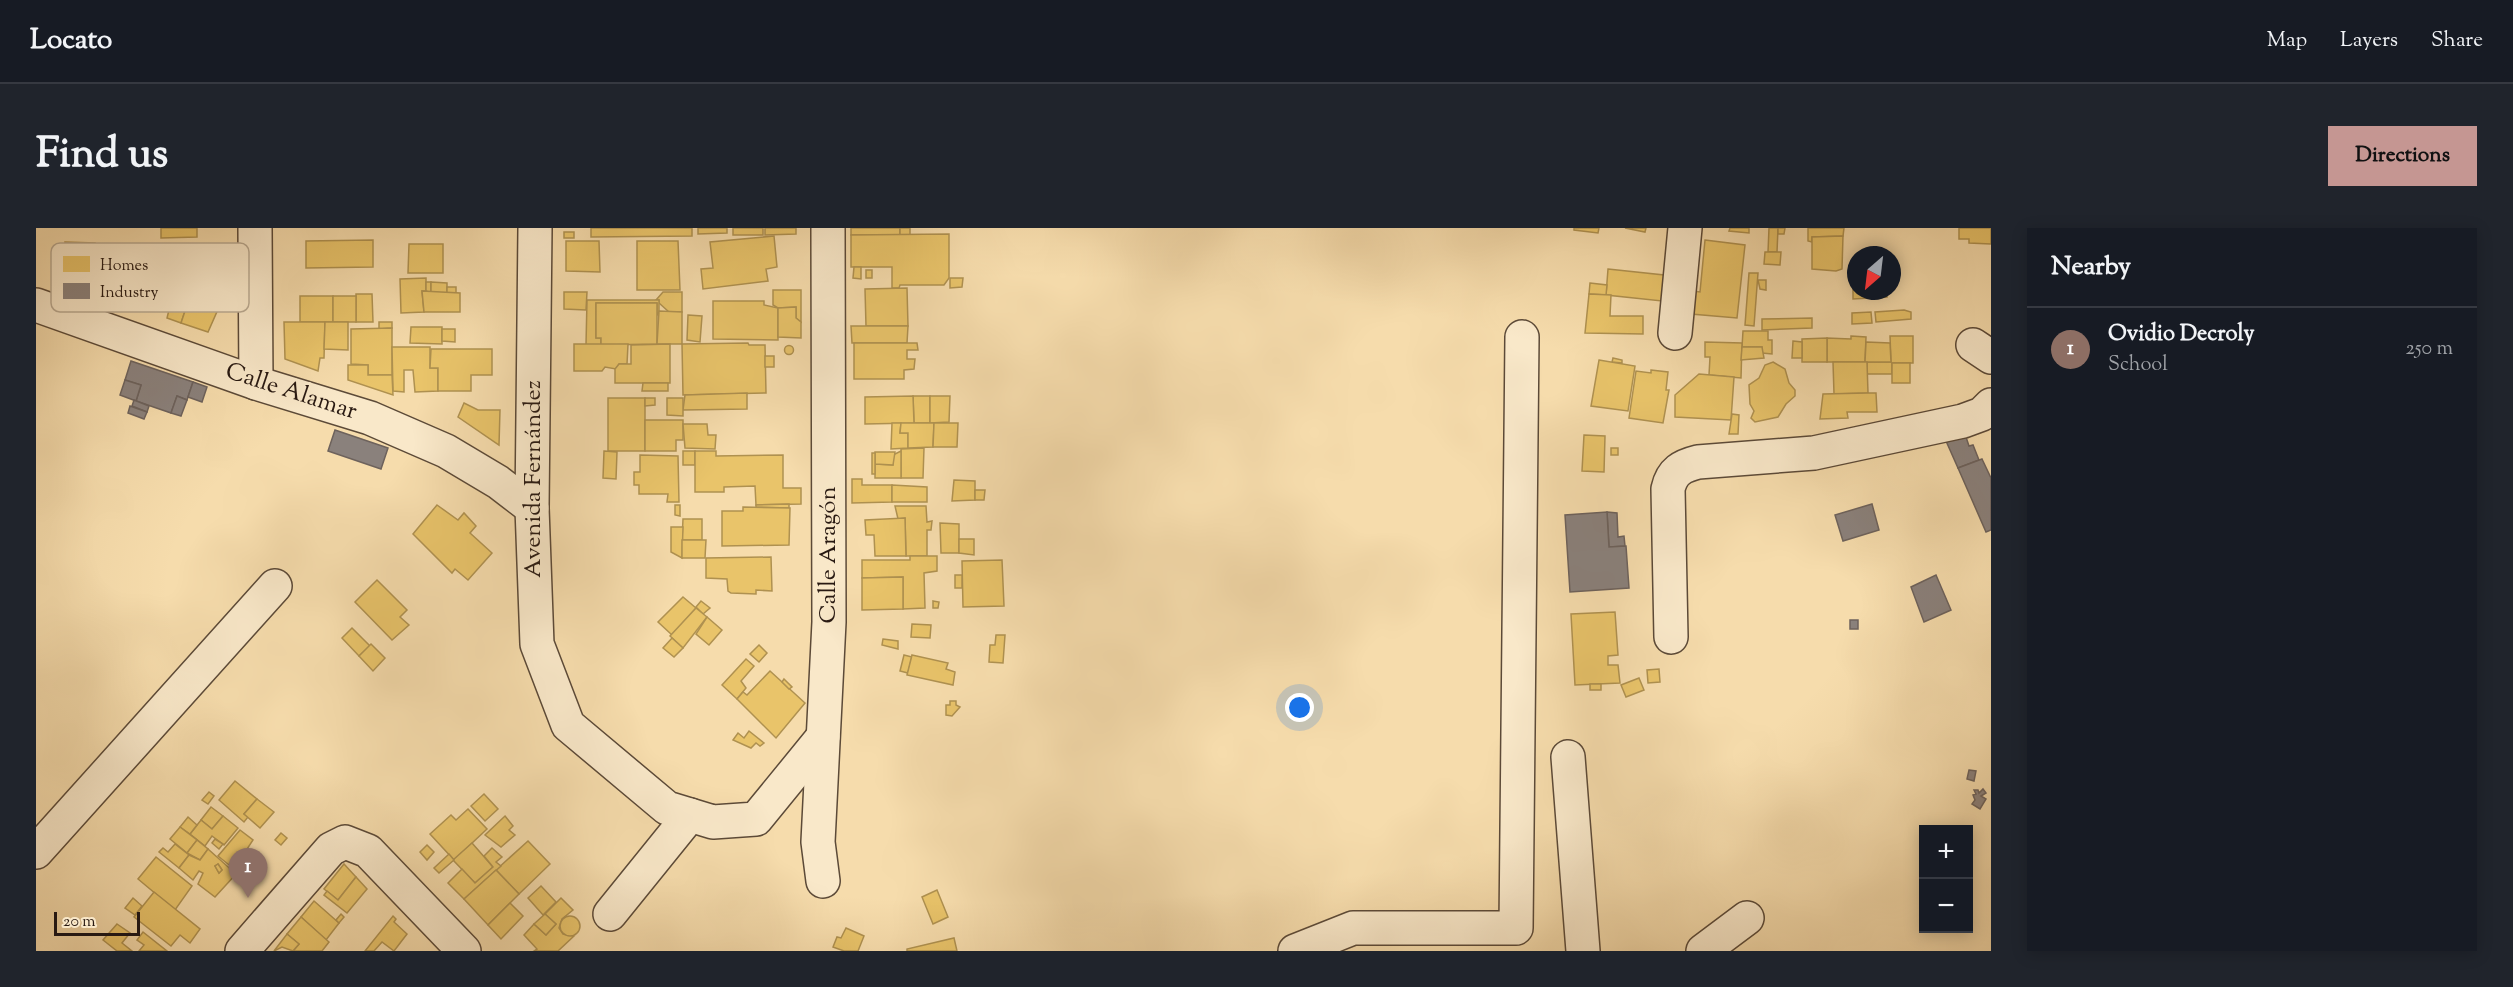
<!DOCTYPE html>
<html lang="en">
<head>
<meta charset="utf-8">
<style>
  :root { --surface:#171b24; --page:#20242c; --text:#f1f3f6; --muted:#9ea1a6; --line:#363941; --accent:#c59692 }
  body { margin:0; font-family:"Sorts Mill Goudy",serif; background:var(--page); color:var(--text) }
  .controls { position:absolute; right:18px; bottom:18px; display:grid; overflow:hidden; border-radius:0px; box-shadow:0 3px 15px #0003 }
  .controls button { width:54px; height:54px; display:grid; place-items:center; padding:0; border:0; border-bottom:2px solid var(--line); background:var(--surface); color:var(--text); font:30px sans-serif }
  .compass { position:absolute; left:1811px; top:18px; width:54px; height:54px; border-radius:50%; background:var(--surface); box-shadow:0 3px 15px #0003; rotate:208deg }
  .scale { position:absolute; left:18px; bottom:15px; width:86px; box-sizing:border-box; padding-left:6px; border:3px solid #281912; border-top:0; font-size:16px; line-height:21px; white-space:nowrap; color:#281912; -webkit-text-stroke:4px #f9e8c9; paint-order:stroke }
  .you { position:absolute; left:1264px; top:480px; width:21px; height:21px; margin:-15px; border:4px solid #fff; border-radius:50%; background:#1a73e8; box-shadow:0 0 0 9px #1a73e833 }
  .badge { display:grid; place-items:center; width:39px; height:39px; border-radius:50%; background:var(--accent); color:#fff; font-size:20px; font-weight:700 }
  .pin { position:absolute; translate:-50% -50px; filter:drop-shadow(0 2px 3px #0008) }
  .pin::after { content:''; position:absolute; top:32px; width:21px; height:18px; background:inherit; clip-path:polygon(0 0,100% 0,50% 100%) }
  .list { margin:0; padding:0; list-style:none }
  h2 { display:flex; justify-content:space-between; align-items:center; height:78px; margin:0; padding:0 24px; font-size:26px }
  h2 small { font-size:20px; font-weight:400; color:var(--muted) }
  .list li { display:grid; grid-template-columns:39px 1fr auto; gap:18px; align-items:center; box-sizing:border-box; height:84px; padding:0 24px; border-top:2px solid var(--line) }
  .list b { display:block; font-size:22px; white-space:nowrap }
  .list p { margin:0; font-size:20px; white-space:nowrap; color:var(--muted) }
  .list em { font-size:20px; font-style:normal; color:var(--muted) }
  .map { position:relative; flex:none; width:1955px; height:723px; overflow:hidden; border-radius:0px }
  header { display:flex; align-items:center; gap:36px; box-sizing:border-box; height:84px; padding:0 30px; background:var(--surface); border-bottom:2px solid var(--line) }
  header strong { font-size:28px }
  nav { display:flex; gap:33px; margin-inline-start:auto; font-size:21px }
  .intro { display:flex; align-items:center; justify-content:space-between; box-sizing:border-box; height:144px; padding:0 36px }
  h1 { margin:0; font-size:42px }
  .button { padding:15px 27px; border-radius:0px; background:var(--accent); color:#111; font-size:21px; font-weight:700 }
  main { display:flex; gap:36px; padding:0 36px }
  aside { flex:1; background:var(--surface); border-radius:0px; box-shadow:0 3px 15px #0003 }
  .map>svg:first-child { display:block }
  .homes { fill:#e9c46a; stroke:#af9150; stroke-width:1.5; fill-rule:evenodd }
  .industry { fill:#8a817c; stroke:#6d625c; stroke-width:1.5 }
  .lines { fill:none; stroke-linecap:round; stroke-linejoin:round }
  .minor-casing { stroke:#5c4a38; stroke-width:36 }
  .minor { stroke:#f9e8c9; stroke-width:33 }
  .labels { text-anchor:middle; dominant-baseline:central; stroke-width:6; stroke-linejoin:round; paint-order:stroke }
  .street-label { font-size:24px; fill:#281912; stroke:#f9e8c9 }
  .key { fill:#f9e8c9; stroke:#baaa92; stroke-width:1.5 }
  .key-label { font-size:16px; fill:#281912 }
</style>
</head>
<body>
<header>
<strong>Locato</strong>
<nav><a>Map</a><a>Layers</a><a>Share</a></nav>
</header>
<div class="intro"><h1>Find us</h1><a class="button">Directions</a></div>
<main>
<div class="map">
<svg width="1955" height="723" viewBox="0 0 1955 723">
  <rect width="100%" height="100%" fill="#f6dcac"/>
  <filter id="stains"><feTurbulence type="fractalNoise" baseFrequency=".00333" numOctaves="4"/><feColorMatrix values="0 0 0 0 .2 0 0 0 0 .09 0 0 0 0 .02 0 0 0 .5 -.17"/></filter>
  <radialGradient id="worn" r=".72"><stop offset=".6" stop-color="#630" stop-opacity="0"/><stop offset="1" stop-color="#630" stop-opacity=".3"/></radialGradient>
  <g class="homes">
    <path d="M125 0H161V9L125 10Z"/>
    <path d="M555 0H656V8L555 9Z"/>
    <path d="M662 0H691V5L662 6Z"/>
    <rect x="697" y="0" width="30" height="7"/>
    <path d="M729 0H760V6L729 7Z"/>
    <rect x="815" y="0" width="49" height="7"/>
    <rect x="864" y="0" width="10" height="7"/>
    <path d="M1538 0H1563L1562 5 1538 2Z"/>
    <path d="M1589 0H1610L1609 4Z"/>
    <path d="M1694 0H1713V5L1693 3Z"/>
    <path d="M1733 0H1742L1741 24H1732Z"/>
    <path d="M1742 0H1749L1748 6H1742Z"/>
    <path d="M1772 0H1808L1807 8 1776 9V14L1772 13Z"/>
    <path d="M1923 0H1955V16L1933 15V11H1923Z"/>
    <rect x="528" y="4" width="10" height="6"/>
    <path d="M913 6V50L908 57H864L863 60H856V39H815V7Z"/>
    <path d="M738 8 741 39 730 41 732 53 667 61 665 41 677 40 674 14Z"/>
    <path d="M1807 8 1806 41 1800 43 1776 41V9Z"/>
    <path d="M337 12V39L270 40V13Z"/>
    <path d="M1669 12 1709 17 1701 90 1655 86 1657 63 1664 64Z"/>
    <path d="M530 13H563L564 44 530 43Z"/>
    <path d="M601 13H642L644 62H601Z"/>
    <path d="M29 14 59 15 58 42 31 41Z"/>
    <path d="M373 16H407V45H372Z"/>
    <path d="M134 23 148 27 146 34 166 41 158 70 155 69 154 74H152L145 95 131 90 136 70 95 57 104 24 130 34Z"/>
    <path d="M1729 24H1745L1744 37 1728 36Z"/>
    <path d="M818 39H825V51L817 50Z"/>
    <path d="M1572 41 1628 47 1626 73 1570 67Z"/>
    <rect x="830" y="42" width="6" height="8"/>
    <path d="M1713 45H1722L1718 98 1709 97Z"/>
    <path d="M1817 49H1820V63H1851V69L1817 71Z"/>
    <path d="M390 50V63H386L388 84 365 85 364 51Z"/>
    <path d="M914 50H927L926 59 914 60Z"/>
    <path d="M1722 52H1730V62L1724 61Z"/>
    <path d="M390 54H395V65L390 63Z"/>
    <path d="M395 54 411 55V65H395Z"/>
    <path d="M1554 55 1571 57 1570 67 1553 66Z"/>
    <path d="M161 58 180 63 177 76 183 79 172 104 145 95 152 74H154L155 69 158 70Z"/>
    <rect x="411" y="59" width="9" height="6"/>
    <path d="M871 60 872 98H830L829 61Z"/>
    <path d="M737 62H765V94L760 90V79L742 80 737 77Z"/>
    <path d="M386 63 424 65V84H388Z"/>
    <path d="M528 64H551L550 82 528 81Z"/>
    <path d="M627 64H646V84H633L623 75V72H620Z"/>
    <path d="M320 66H336L337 94H320Z"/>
    <path d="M1553 66 1575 67 1574 88H1607V106L1549 105Z"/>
    <rect x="264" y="68" width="33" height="26"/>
    <rect x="297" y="68" width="23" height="26"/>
    <path d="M551 72H623V84L621 87V75H560V110H565V117H550Z"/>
    <path d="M677 73H728V77L742 80V112L677 111Z"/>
    <path d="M560 75H621V116L565 117V110H560Z"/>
    <path d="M760 79V90L765 94V110L742 109V80Z"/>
    <path d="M1868 82 1875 84V91L1840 94 1839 84Z"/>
    <path d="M623 83 646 84V116H621Z"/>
    <path d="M1835 84 1836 95 1816 96V85Z"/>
    <path d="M652 87 666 88 664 114 651 112Z"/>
    <path d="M1776 90V100L1726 102V91Z"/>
    <path d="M248 94H289L288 130H284L282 143 249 131Z"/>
    <path d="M289 94H312V122L288 121Z"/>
    <path d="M343 94H356V100L343 101Z"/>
    <path d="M815 98H872L871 115H816Z"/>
    <path d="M375 99H406V116L374 115Z"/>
    <path d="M356 100V147H332V137L315 136V101Z"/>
    <path d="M406 101H419V114L406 113Z"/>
    <path d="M1707 103H1732V112H1736V126L1726 125V119H1706Z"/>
    <path d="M1815 108 1830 109 1829 134H1791V110L1815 111Z"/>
    <path d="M1854 108H1877V135H1856V146H1831V134H1855Z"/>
    <path d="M1791 110V134H1766V111Z"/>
    <path d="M1757 113 1766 114V130H1756Z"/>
    <path d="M1669 114 1706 115 1705 150 1673 147 1674 129H1669Z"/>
    <path d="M1830 114 1854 115 1855 134H1829Z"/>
    <path d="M712 115 713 117H729L730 165 647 167 646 116Z"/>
    <path d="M818 115H881L882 122H871V131H879L878 141 868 142V151H818Z"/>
    <path d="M538 116H592L591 136H583L580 141 569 139 566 143H538Z"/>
    <path d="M634 116V155H579V141L583 136H595V117Z"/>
    <circle cx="753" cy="122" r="4.5"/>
    <path d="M356 119H394V140H402V163L379 164 377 142H368V164L357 163Z"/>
    <path d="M1706 119H1726L1728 130 1705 132Z"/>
    <path d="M395 121H456V147H435V163H402V140H394Z"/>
    <rect x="729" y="128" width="9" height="11"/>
    <path d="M1577 130 1586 132V135L1576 134Z"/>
    <path d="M1563 132 1599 138 1592 183 1555 178Z"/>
    <path d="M1737 134 1749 141 1753 155 1759 162V168L1750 176 1742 189 1719 194 1715 190 1718 183 1714 176 1713 157 1723 150 1729 137Z"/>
    <path d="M1797 134H1831L1832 165 1798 166Z"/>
    <rect x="1856" y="135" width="18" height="20"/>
    <path d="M312 137H332V147H356L357 167 312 152Z"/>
    <path d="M1615 142 1632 144 1630 162H1633L1627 195 1593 190 1600 143 1615 145Z"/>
    <path d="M1663 146 1698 149 1695 192 1639 189V167Z"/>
    <path d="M607 155H632V163H606Z"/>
    <path d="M711 165V181L647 182 649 167Z"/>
    <path d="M1832 165H1840L1841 184H1811L1812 190 1784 191 1787 166Z"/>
    <path d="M877 168H894V195H878Z"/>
    <path d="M877 168 878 195 829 196V169Z"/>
    <path d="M894 168H914L913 194 894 195Z"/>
    <rect x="572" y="170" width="37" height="53"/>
    <path d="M609 170H619V177L609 178Z"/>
    <path d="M631 170H647V188L631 187Z"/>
    <path d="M428 175 442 182H464L463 217 422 189Z"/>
    <path d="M1696 186 1703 187 1702 206H1693Z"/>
    <path d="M609 192H647V212H640V223H609Z"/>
    <path d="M856 195H865L864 205H872V220L855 221Z"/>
    <path d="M865 195H898L897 219 872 220V205H864Z"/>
    <path d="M898 195H922L921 219H897Z"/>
    <path d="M647 196H671L672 207H680L679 221 649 220Z"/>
    <path d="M1548 207 1569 208 1568 244 1546 243Z"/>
    <path d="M888 220 887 250H865V221Z"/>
    <rect x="1575" y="220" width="7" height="7"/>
    <path d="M568 223 581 224 580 251 567 250Z"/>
    <rect x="647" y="223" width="12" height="14"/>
    <path d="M659 223H680V228L747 227V260H765V276L720 277 719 258 688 259V264H659Z"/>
    <path d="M865 223V250H839V236L857 237V227Z"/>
    <path d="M859 224 857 237 839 236V224Z"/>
    <rect x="836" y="225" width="3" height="21"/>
    <path d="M604 227 642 228 643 274H631L632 266H603V257H598V244H604Z"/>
    <path d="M816 251H826V257H856V274L816 275Z"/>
    <path d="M918 252 939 253V272L916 273Z"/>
    <path d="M856 257 891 259V274H856Z"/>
    <path d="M939 262H949L948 272H939Z"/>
    <path d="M753 276V280L720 279V277Z"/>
    <path d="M401 277 422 292 428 285 440 298 434 305 456 325 432 352 419 341 416 345 377 306Z"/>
    <path d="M639 277H644V288L639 287Z"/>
    <path d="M859 278H890L891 294 896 293 895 302H891V328H870L869 290 862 291Z"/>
    <path d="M707 279 754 280 753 317 686 318V283H707Z"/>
    <path d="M869 290 870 328H839L838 307H830L829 292Z"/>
    <path d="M647 291H666V312H646Z"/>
    <path d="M904 295 923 296V325H905Z"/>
    <path d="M635 299H647L646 330 635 324Z"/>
    <path d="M923 311H938V327L923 325Z"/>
    <path d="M646 312H670L669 330H646Z"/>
    <path d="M874 328H901V343L888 345 889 380 867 381V349L826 350V332H874Z"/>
    <path d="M735 329 736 363 720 362V366L695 365 692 363 691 351 670 350V330Z"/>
    <path d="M966 332 968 378 927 379 926 333Z"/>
    <rect x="919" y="347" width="7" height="13"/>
    <path d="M867 349V381L826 382V350Z"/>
    <path d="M341 352 371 382 364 389 373 397 356 412 319 374Z"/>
    <path d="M647 369 660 380 636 407 622 394Z"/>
    <path d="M665 373 674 380 667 386 660 379Z"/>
    <path d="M897 373 903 374 902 380H897Z"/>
    <path d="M660 380 671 389 647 420 634 408Z"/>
    <path d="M1579 384 1582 427 1572 428V437H1582L1584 455 1539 457 1535 386Z"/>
    <path d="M671 389 686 402 673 417 660 406Z"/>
    <path d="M876 396 895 397 894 410 875 409Z"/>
    <path d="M316 400 334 418 323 428 306 410Z"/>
    <path d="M960 407H969L967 435 953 434 954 417H959Z"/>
    <path d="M636 410 647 420 638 429 627 420Z"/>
    <path d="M847 411 862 413V421L846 417Z"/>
    <path d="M335 416 349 430 337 443 323 428Z"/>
    <path d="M723 417 731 425 723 434 714 426Z"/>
    <path d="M868 427 876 429 872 445 864 443Z"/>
    <path d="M876 427 912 435 910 441 919 444 917 457 871 447Z"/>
    <path d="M710 431 718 438 705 453 710 460 701 471 686 457Z"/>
    <path d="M1623 441 1624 454 1612 455 1611 442Z"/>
    <path d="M734 443 769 475 740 510 701 471 707 464 711 467Z"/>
    <path d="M1603 450 1608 462 1590 469 1585 457Z"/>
    <path d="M748 451 756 459 753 461 746 454Z"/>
    <rect x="1554" y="456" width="11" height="6"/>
    <path d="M914 473H920V477L924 479 916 488 910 487V477H914Z"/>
    <path d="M713 503 728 515 724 518 720 515 715 520 697 512 702 505 708 510Z"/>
    <path d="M199 553 221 571 208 586 212 589 208 594 183 572Z"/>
    <path d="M173 564 178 568 172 576 166 572Z"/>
    <path d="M448 566 462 581 449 593 435 578Z"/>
    <path d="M221 571 238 584 224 600 208 586Z"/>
    <path d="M175 579 187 588 176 601 165 592Z"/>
    <path d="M432 581 451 601 418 632 394 606 415 587 420 592Z"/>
    <path d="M187 588 202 600 188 617 176 608 169 618 154 606 165 592 176 601Z"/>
    <path d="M469 588 477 598 473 602 479 607 465 619 449 607Z"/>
    <path d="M152 589 161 597 154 606 144 599Z"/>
    <path d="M144 599 161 612 151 625 134 611Z"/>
    <path d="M204 602 217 612 198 641 182 628Z"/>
    <path d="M245 605 251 610 245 617 239 612Z"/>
    <path d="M179 611 187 616 183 621 176 615Z"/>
    <path d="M161 612 172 621 164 632 151 625Z"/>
    <path d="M492 613 514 636 483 666 460 642Z"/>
    <path d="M436 615 457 639 439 655 417 632Z"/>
    <path d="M139 616 153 627 143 640 123 624 127 620 132 624Z"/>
    <path d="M391 617 398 624 391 632 384 624Z"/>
    <path d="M456 620 466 629 460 634 465 638 428 671 412 655 426 641 439 655 457 639 448 628Z"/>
    <path d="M172 621 200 646 179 669 162 656 167 645 163 643 157 652 143 640 153 627 164 632ZM182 636 186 642 183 645 179 638Z"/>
    <path d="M413 626 418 632 403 645 398 640Z"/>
    <path d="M120 629 156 658 139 682 102 651Z"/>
    <path d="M182 636 186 642 183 645 179 638Z"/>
    <path d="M308 636 320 649 302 672 288 661Z"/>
    <path d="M460 642 483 666 452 697 428 671Z"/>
    <path d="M320 649 331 661 311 685 288 667 291 663 302 672Z"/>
    <path d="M505 658 520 674 507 687 492 670Z"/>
    <path d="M901 662 912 689 897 696 886 669Z"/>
    <path d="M118 664 164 701 154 715 144 707 135 718 98 689Z"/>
    <path d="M97 670 106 678 99 687 89 680Z"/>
    <path d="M525 670 537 682 526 691 523 700 527 706 538 708 522 723H498L501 721 488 707 498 696 510 707 520 696 509 686Z"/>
    <path d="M278 673 303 695 290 712 265 689Z"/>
    <path d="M474 675 487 688 465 711 452 697Z"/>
    <path d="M305 686 308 689 303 695 300 692Z"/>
    <path d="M509 686 520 696 510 707 498 696Z"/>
    <circle cx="534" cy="698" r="10"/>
    <path d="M357 688 360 691 358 694 371 706 358 723 346 714 338 723H329Z"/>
    <path d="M265 689 293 714 286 723H257L263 716 251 706Z"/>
    <path d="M81 696 94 705 86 715 96 723H81L67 712Z"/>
    <path d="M810 700 828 708 822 723H808L797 719 801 709 805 710Z"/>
    <path d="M107 704 131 723H103L108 717 101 712Z"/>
    <path d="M251 706 263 716 257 723 246 719 238 723Z"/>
    <path d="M918 710 921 723H871V721Z"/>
  </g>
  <g class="industry">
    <path d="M95 133 157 154 151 172 141 168 135 185 100 173 105 157 89 152Z"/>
    <path d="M89 152 105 157 100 173 84 167Z"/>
    <path d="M157 154 171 159 166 174 152 169Z"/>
    <path d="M141 168 151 172 145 188 135 185Z"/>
    <path d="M98 172 113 178 111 184 96 178Z"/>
    <path d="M94 178 111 184 108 191 92 185Z"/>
    <path d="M299 202 352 220 345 241 292 223Z"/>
    <path d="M1929 206 1933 218 1937 217 1943 232 1922 240 1910 213Z"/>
    <path d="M1946 231 1955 250V302L1950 304 1922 240Z"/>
    <path d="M1836 276 1843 302 1807 313 1799 287Z"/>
    <path d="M1571 284 1581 285 1582 309 1588 308 1589 318 1573 319Z"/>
    <path d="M1571 284 1573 319 1590 318 1593 360 1534 364 1529 287Z"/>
    <path d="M1900 347 1915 382 1888 394 1875 359Z"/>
    <rect x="1814" y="392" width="8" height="9"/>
    <path d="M1933 542 1940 543 1938 553 1931 551Z"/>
    <path d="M1947 561 1950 565 1945 568 1950 571 1944 581 1936 576 1939 572 1937 567 1940 566 1938 562H1942L1943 565Z"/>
  </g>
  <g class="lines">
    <defs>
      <g id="minor">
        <path d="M219 0 220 155"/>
        <path d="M499 0 496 280 501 416 532 497 631 580 677 594 720 591 787 509"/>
        <path d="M0 77 220 155 334 190 410 223 462 254 496 280"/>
        <path d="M1639 105 1649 0"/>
        <path d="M1937 117 1955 129"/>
        <path d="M1635 409 1632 261C1636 243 1646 238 1662 234L1778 225 1927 193 1946 186 1955 177"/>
        <path d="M1532 529 1547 723"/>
        <path d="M0 624 239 358"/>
        <path d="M787 653 782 614 793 394 792 0"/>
        <path d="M574 686 654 587"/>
        <path d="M206 723 295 621 309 614 332 623 428 723"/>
        <path d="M1259 723 1317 700H1480L1486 109"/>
        <path d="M1667 723 1711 690"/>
      </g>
    </defs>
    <use href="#minor" class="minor-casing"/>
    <use href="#minor" class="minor"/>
  </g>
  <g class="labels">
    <g class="street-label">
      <text transform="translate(255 164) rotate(18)">Calle Alamar</text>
      <text transform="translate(498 251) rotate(-90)">Avenida Fernández</text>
      <text transform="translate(793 327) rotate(-90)">Calle Aragón</text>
    </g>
  </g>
  <rect x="15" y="15" width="198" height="69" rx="9" class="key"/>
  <rect x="27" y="28" width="27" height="16" fill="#e9c46a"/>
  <rect x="27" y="55" width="27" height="16" fill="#8a817c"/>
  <g class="key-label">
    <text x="64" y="42">Homes</text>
    <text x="64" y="69">Industry</text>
  </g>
  <rect width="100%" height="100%" filter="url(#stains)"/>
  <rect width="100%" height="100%" fill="url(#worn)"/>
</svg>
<div class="controls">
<button>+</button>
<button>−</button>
</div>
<svg class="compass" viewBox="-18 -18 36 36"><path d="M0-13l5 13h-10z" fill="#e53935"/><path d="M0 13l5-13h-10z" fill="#9ea1a6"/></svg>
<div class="scale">20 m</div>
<div class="you"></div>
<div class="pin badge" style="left:212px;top:670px;background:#8d6e63">1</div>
</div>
<aside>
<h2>Nearby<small></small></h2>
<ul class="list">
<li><span class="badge" style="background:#8d6e63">1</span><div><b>Ovidio Decroly</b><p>School</p></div><em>250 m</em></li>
</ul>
</aside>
</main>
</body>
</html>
